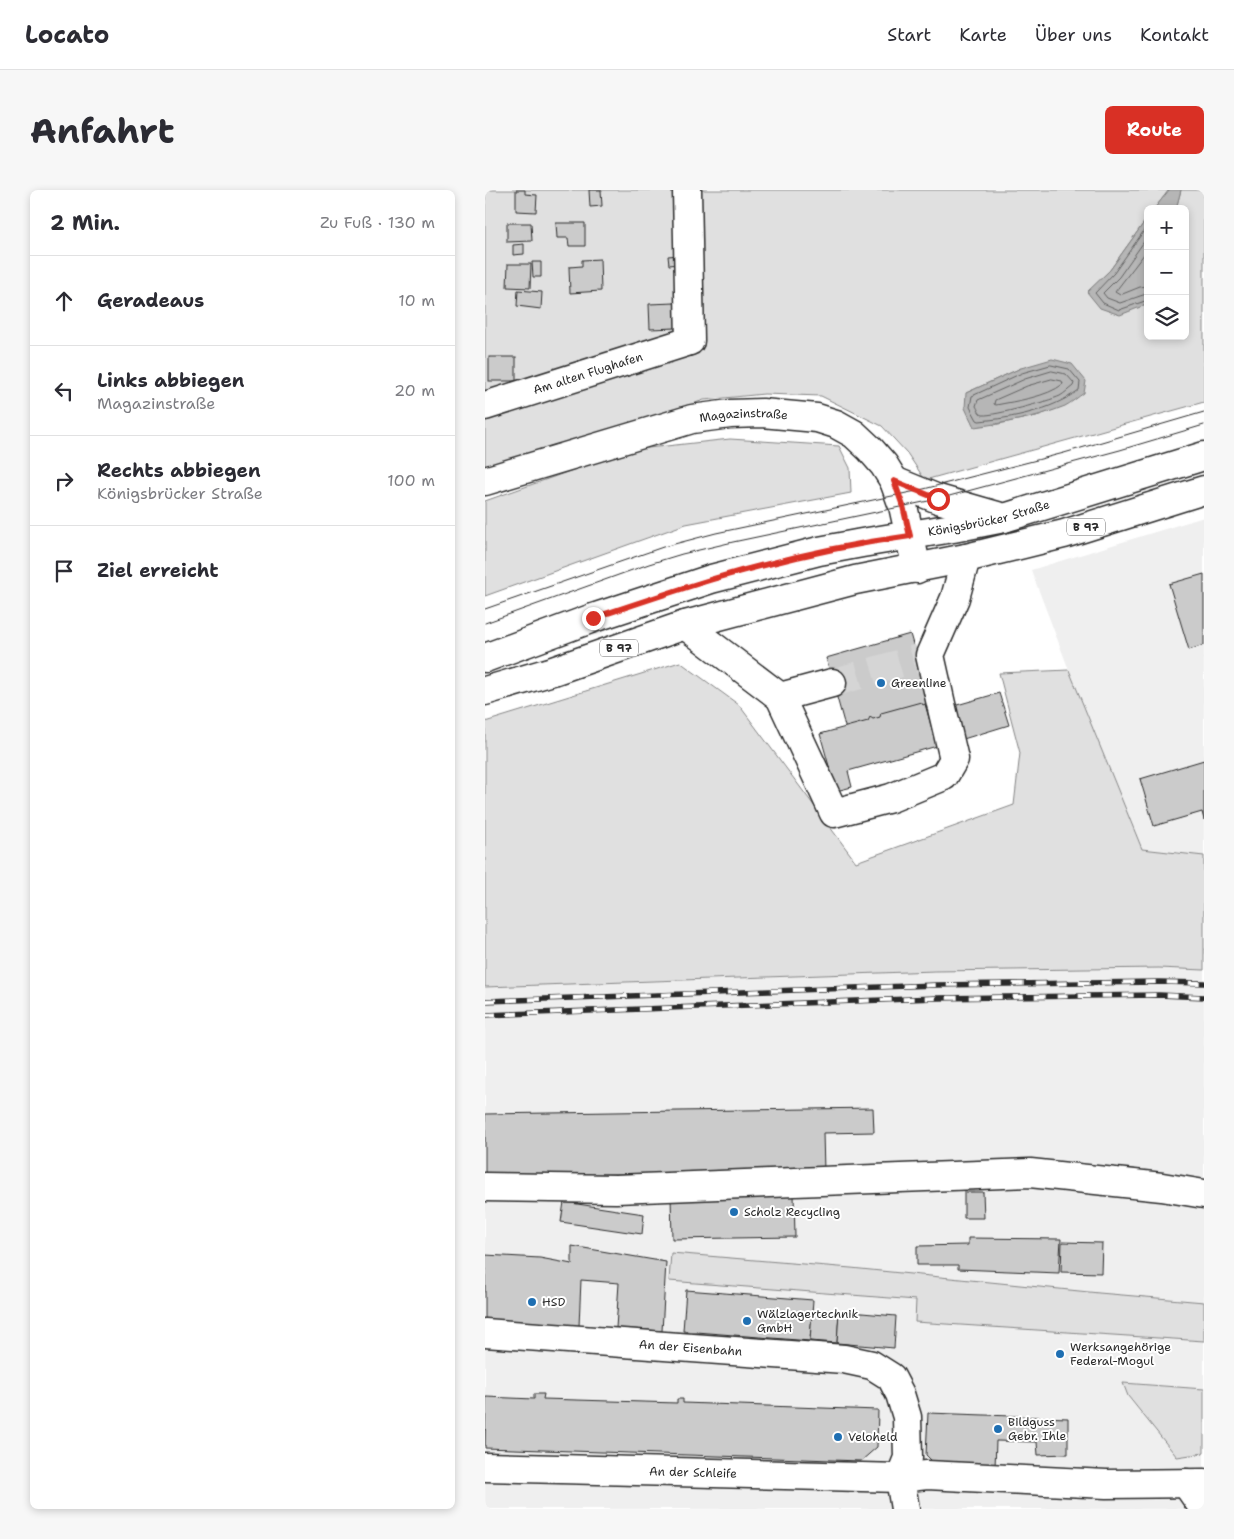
<!DOCTYPE html>
<html lang="de">
<head>
<meta charset="utf-8">
<style>
  :root { --surface:#fff; --page:#f7f7f7; --text:#2b2b33; --muted:#7c7c81; --line:#e1e1e2; --accent:#d93025 }
  body { margin:0; font-family:"Shantell Sans",sans-serif; background:var(--page); color:var(--text) }
  .controls { position:absolute; right:15px; top:15px; display:grid; overflow:hidden; border-radius:8px; box-shadow:0 2px 8px #0003 }
  .controls button { width:45px; height:45px; display:grid; place-items:center; padding:0; border:0; border-bottom:1px solid var(--line); background:var(--surface); color:var(--text); font:25px sans-serif }
  .stop { position:absolute; width:15px; height:15px; margin:-11px; border:4px solid #d93025; border-radius:50%; background:#fff }
  .stop.end { background:#d93025; border-color:#fff; box-shadow:0 1px 5px #0008 }
  .list { margin:0; padding:0; list-style:none }
  h2 { display:flex; justify-content:space-between; align-items:center; height:65px; margin:0; padding:0 20px; font-size:21px }
  h2 small { font-size:16px; font-weight:400; color:var(--muted) }
  .list li { display:grid; grid-template-columns:32px 1fr auto; gap:15px; align-items:center; box-sizing:border-box; height:90px; padding:0 20px; border-top:1px solid var(--line) }
  .list b { display:block; font-size:19px; white-space:nowrap }
  .list p { margin:0; font-size:16px; white-space:nowrap; color:var(--muted) }
  .list em { font-size:16px; font-style:normal; color:var(--muted) }
  .icon { flex:none; width:28px; height:28px; fill:none; stroke:currentColor; stroke-width:2; stroke-linecap:round; stroke-linejoin:round }
  .map { position:relative; flex:none; width:719px; height:1319px; overflow:hidden; border-radius:8px }
  header { display:flex; align-items:center; gap:30px; box-sizing:border-box; height:70px; padding:0 25px; background:var(--surface); border-bottom:1px solid var(--line) }
  header strong { font-size:24px }
  nav { display:flex; gap:28px; margin-inline-start:auto; font-size:18px }
  .intro { display:flex; align-items:center; justify-content:space-between; box-sizing:border-box; height:120px; padding:0 30px }
  h1 { margin:0; font-size:35px }
  .button { padding:12px 22px; border-radius:8px; background:var(--accent); color:#fff; font-size:18px; font-weight:700 }
  main { display:flex; gap:30px; padding:0 30px }
  aside { flex:1; background:var(--surface); border-radius:8px; box-shadow:0 2px 8px #0003 }
  .map>svg:first-child { display:block }
  .built { fill:#efefef }
  .green { fill:#e0e0e0; stroke:#868686; fill-rule:evenodd }
  .water { fill:#b6b6b6; stroke:#7e7e7e }
  .lines { fill:none; stroke-linecap:round; stroke-linejoin:round }
  .shore { stroke:#636363; stroke-width:1 }
  .building { fill:#cbcbcb; stroke:#2b2b2b }
  .minor-tunnel { stroke:#d5d5d5; stroke-width:28; stroke-dasharray:28 14; stroke-linecap:butt }
  .minor-casing { stroke:#2b2b2b; stroke-width:31 }
  .major-casing { stroke:#2b2b2b; stroke-width:31 }
  .minor { stroke:#fff; stroke-width:28 }
  .major { stroke:#fff; stroke-width:28 }
  .tram { stroke:#2b2b2b; stroke-width:1 }
  .rail-casing { stroke:#2b2b2b; stroke-width:5.5 }
  .rail { stroke:#fff; stroke-width:4; stroke-dasharray:11; stroke-linecap:butt }
  .route { stroke:#d93025; stroke-width:6 }
  .poi-dot { fill:#1f6fb2; stroke:#fff; stroke-width:2 }
  .labels { text-anchor:middle; dominant-baseline:central; stroke-width:4; stroke-linejoin:round; paint-order:stroke }
  .shield { fill:#fff; stroke:#6b6b6b; stroke-width:1 }
  .shield-label { font-size:11px; font-weight:bold; fill:#2b2b2b }
  .street-label { font-size:12px; fill:#2b2b2b; stroke:#fff }
  .poi-label { font-size:12px; fill:#2b2b2b; stroke:#fff; text-anchor:start }
</style>
</head>
<body>
<header>
<strong>Locato</strong>
<nav><a>Start</a><a>Karte</a><a>Über uns</a><a>Kontakt</a></nav>
</header>
<div class="intro"><h1>Anfahrt</h1><a class="button">Route</a></div>
<main>
<aside>
<h2>2 Min.<small>Zu Fuß · 130 m</small></h2>
<ul class="list">
<li><svg class="icon" aria-label="ahead" viewBox="0 0 24 24"><path d="M12 20V5M6 11l6-6 6 6"/></svg><div><b>Geradeaus</b></div><em>10 m</em></li>
<li><svg class="icon" aria-label="left" viewBox="0 0 24 24"><path d="M17 20v-9H6M10 6l-5 5 5 5"/></svg><div><b>Links abbiegen</b><p>Magazinstraße</p></div><em>20 m</em></li>
<li><svg class="icon" aria-label="right" viewBox="0 0 24 24"><path d="M7 20v-9h11M14 6l5 5-5 5"/></svg><div><b>Rechts abbiegen</b><p>Königsbrücker Straße</p></div><em>100 m</em></li>
<li><svg class="icon" aria-label="arrive" viewBox="0 0 24 24"><path d="M6 21V4h12l-3 4 3 4H6"/></svg><div><b>Ziel erreicht</b></div></li>
</ul>
</aside>
<div class="map">
<svg width="719" height="1319" viewBox="0 0 719 1319">
  <rect width="100%" height="100%" fill="#fff"/>
  <filter id="ink" filterUnits="userSpaceOnUse"><feTurbulence type="fractalNoise" baseFrequency=".02" numOctaves="2"/><feDisplacementMap in="SourceGraphic" scale="10" xChannelSelector="R" yChannelSelector="G"/><feConvolveMatrix kernelMatrix="1 2 1 2 8 2 1 2 1" color-interpolation-filters="sRGB"/></filter>
  <g filter="url(#ink)">
    <g class="built">
      <path d="M719 327V666L657 659 584 480 546 380Z"/>
      <path d="M674 778 719 780V1112L614 1103 366 1078 186 1063 184 1091 431 1110V1132L719 1151V1199L638 1193 643 1206 692 1267 719 1263V1319H0V797L451 781Z"/>
    </g>
    <g class="green">
      <path d="M0 0H684L669 19H663V27L625 80 603 102 661 115 663 114V146H700V19H691L696 0H719V212L440 290 422 263 397 236 336 206 279 204 219 210 0 284ZM536 178 581 215 552 226 509 235 481 203Z"/>
      <path d="M245 249 354 256 365 278 366 303 201 334 0 406V311L145 260Z"/>
      <path d="M195 472 254 515 371 672 529 615 535 563 514 483 584 480 657 659 719 666V780L674 778 450 781 0 797V532Z"/>
      <path d="M186 1063 366 1078 614 1103 719 1112V1151L430 1132 431 1110 184 1091Z"/>
      <path d="M638 1193 719 1199V1263L692 1267 643 1206Z"/>
    </g>
    <g class="water">
      <path d="M684 0H696L691 19H669Z"/>
      <path d="M663 27V114L635 125 615 118 602 102 625 80Z"/>
      <path d="M567 169 587 174 601 191 599 203C593 207 586 213 580 216 551 228 519 233 489 237L480 218 481 203 536 178Z"/>
    </g>
    <g class="lines">
      <g class="shore">
        <path d="M663 35 629 83 610 103 618 113 634 120 663 110"/>
        <path d="M663 46 634 87 618 103 622 108 635 113 658 105 663 104"/>
        <path d="M663 59 630 102 635 105 655 97 663 96"/>
        <path d="M566 175 584 179 595 192 594 200C565 221 528 228 494 231L492 230 485 217 487 206 537 183Z"/>
        <path d="M567 181 581 184 589 193 588 196C584 199 580 203 575 206 564 211 509 226 498 225 494 224 493 219 491 216L493 210 540 189Z"/>
        <path d="M567 189 577 191 578 194C562 207 531 211 511 215L509 214 510 210 542 196Z"/>
      </g>
    </g>
    <g class="building">
      <path d="M31 0H40V4L52 5 51 22 31 21Z"/>
      <path d="M104 0H116L117 16 105 17Z"/>
      <path d="M22 33H46L47 51 22 52Z"/>
      <path d="M71 33H100V56H84L83 48H72Z"/>
      <path d="M39 54V64L28 65V55Z"/>
      <path d="M194 65V74L184 75 183 66Z"/>
      <path d="M115 69 116 101 85 103 84 77 97 76V70Z"/>
      <path d="M47 72H56V87H48Z"/>
      <path d="M23 74H46L45 98 22 97Z"/>
      <path d="M33 100 57 102 56 119 32 116Z"/>
      <path d="M190 113 191 138 165 139 164 114Z"/>
      <rect x="4" y="167" width="27" height="24"/>
      <path d="M719 384V455L704 460 684 394Z"/>
      <path d="M425 444 446 516 361 540 341 468Z"/>
      <path d="M514 503 524 535 475 550 465 517Z"/>
      <path d="M436 512 438 515 440 514 452 556 363 581 367 597 351 601 335 544 383 531 385 527 388 529 395 527 396 523Z"/>
      <path d="M719 570V630L717 622 669 636 655 589Z"/>
      <path d="M388 918 389 942 338 943 339 981 0 986V924Z"/>
      <path d="M479 1002H498L499 1028H479Z"/>
      <path d="M309 1004 310 1047 187 1049 186 1006Z"/>
      <path d="M79 1012 159 1024 157 1044 76 1032Z"/>
      <path d="M483 1048 576 1049 574 1083 473 1079V1075H432V1056L483 1055Z"/>
      <path d="M577 1052 617 1053 616 1083 576 1082Z"/>
      <path d="M87 1056 181 1072 177 1141 131 1138 134 1093 96 1090 94 1136 0 1131V1065L55 1068 87 1074Z"/>
      <path d="M201 1100 328 1110 325 1151 198 1141Z"/>
      <path d="M327 1121 354 1123 352 1153 325 1151Z"/>
      <path d="M354 1121 411 1126 409 1158 352 1153Z"/>
      <path d="M49 1204H59L58 1209 192 1213V1209H198V1213L393 1220 392 1257 376 1271 0 1258 1 1207 49 1209Z"/>
      <path d="M443 1223 583 1228V1264L553 1265 552 1252 511 1251 510 1277 452 1276 441 1265Z"/>
    </g>
    <g class="lines">
      <path class="minor-tunnel" d="M347 493 434 468"/>
      <defs>
        <g id="minor">
          <path id="s1" d="M0 216 205 151 202 0"/>
          <path id="s2" d="M0 291 207 229 245 224 277 223 332 228 351 234 369 244 385 259 399 275 409 291 418 316 432 379"/>
          <path d="M409 291 453 309 519 328"/>
          <path d="M200 435 295 507 347 493"/>
          <path d="M295 507 349 623 406 608 459 586 469 569 456 514 445 465 470 408 481 368"/>
          <path d="M0 997 131 999 545 983 677 997 719 1004"/>
          <path id="s3" d="M0 1143 359 1169 387 1175 406 1187 415 1204 422 1227 423 1268 415 1288 420 1319"/>
          <path id="s4" d="M0 1277 415 1288 442 1285 621 1294 719 1293"/>
          <path d="M701 1293 719 1319"/>
        </g>
        <g id="major">
          <path id="s5" d="M0 468 108 428 226 389 334 361 377 353 468 338 519 328 719 266"/>
          <path d="M0 501 68 481 200 435 370 390 481 368 579 344 719 300"/>
        </g>
      </defs>
      <use href="#minor" class="minor-casing"/>
      <use href="#major" class="major-casing"/>
      <use href="#minor" class="minor"/>
      <use href="#major" class="major"/>
      <g class="tram">
        <path d="M0 419 178 357 231 343 431 301 579 263 719 222"/>
        <path d="M0 433 164 374 197 364 248 352 453 309 635 260 719 235"/>
      </g>
      <defs>
        <g id="rail">
          <path d="M0 811 451 795 674 792 719 793"/>
          <path d="M0 825 451 808 674 805 719 807"/>
        </g>
      </defs>
      <use href="#rail" class="rail-casing"/>
      <use href="#rail" class="rail"/>
    </g>
  </g>
  <g class="lines" filter="url(#ink)">
    <path class="route" d="M108 428C148 415 188 401 228 389 293 370 358 355 425 346L418 316 409 291 453 309"/>
  </g>
  <g class="poi-dot">
    <circle cx="396" cy="493" r="5"/>
    <circle cx="249" cy="1022" r="5"/>
    <circle cx="47" cy="1112" r="5"/>
    <circle cx="262" cy="1131" r="5"/>
    <circle cx="575" cy="1164" r="5"/>
    <circle cx="513" cy="1239" r="5"/>
    <circle cx="353" cy="1247" r="5"/>
  </g>
  <g class="labels">
    <g class="shield">
      <rect x="582" y="328.5" width="38" height="17" rx="4"/>
      <rect x="115" y="449.5" width="38" height="17" rx="4"/>
    </g>
    <g class="shield-label">
      <text x="601" y="337">B 97</text>
      <text x="134" y="458">B 97</text>
    </g>
    <g class="street-label">
      <text stroke="none"><textPath href="#s1" startOffset="108">Am alten Flughafen</textPath></text>
      <text stroke="none"><textPath href="#s2" startOffset="268">Magazinstraße</textPath></text>
      <text stroke="none"><textPath href="#s5" startOffset="524">Königsbrücker Straße</textPath></text>
      <text stroke="none"><textPath href="#s3" startOffset="206">An der Eisenbahn</textPath></text>
      <text stroke="none"><textPath href="#s4" startOffset="208">An der Schleife</textPath></text>
    </g>
    <g class="poi-label">
      <text x="406" y="493">Greenline</text>
      <text x="259" y="1022">Scholz Recycling</text>
      <text x="57" y="1112">HSD</text>
      <text x="272" y="1124">Wälzlagertechnik<tspan x="272" dy="14">GmbH</tspan></text>
      <text x="585" y="1157">Werksangehörige<tspan x="585" dy="14">Federal-Mogul</tspan></text>
      <text x="523" y="1232">Bildguss<tspan x="523" dy="14">Gebr. Ihle</tspan></text>
      <text x="363" y="1247">Veloheld</text>
    </g>
  </g>
</svg>
<div class="controls">
<button>+</button>
<button>−</button>
<button><svg class="icon" aria-label="layers" viewBox="0 0 24 24"><path d="M12 4l9 5-9 5-9-5zM3 14l9 5 9-5"/></svg></button>
</div>
<div class="stop" style="left:453px;top:309px"></div>
<div class="stop end" style="left:108px;top:428px"></div>
</div>
</main>
</body>
</html>
